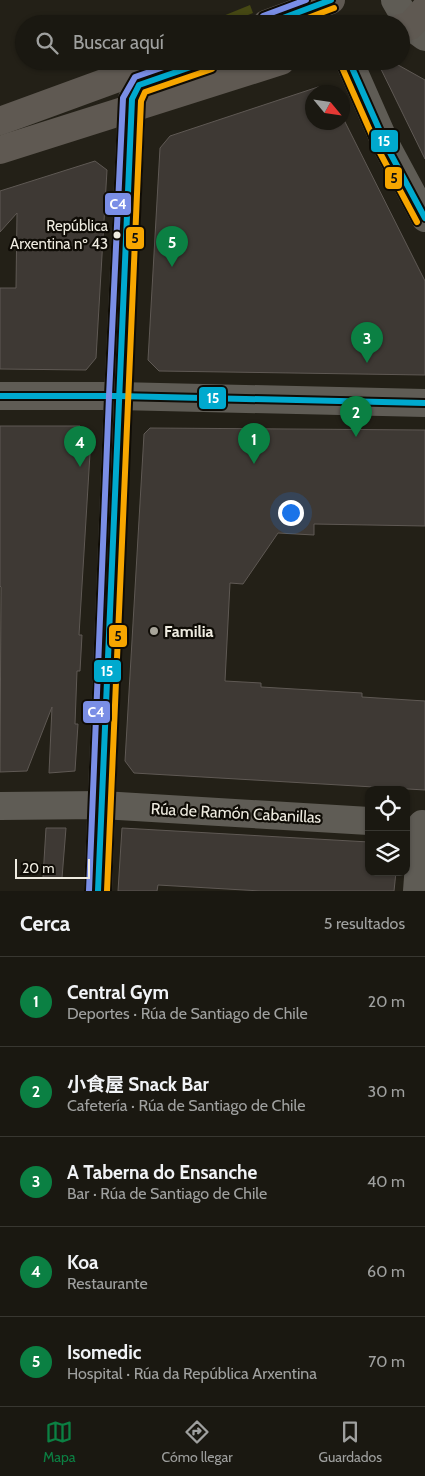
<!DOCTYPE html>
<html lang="es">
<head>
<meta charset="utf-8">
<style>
  :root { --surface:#1a1811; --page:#27251f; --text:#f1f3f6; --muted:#9fa09f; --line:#383731; --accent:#0b8043 }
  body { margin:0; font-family:Cabin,"Noto Sans SC",sans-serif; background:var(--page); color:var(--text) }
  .controls { position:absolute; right:15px; bottom:15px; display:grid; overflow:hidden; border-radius:10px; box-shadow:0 1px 4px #0004 }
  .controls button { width:45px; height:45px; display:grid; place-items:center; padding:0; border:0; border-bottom:1px solid var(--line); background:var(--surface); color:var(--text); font:25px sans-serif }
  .compass { position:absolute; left:305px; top:85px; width:45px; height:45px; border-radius:50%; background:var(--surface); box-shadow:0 1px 4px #0004; rotate:119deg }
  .scale { position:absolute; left:15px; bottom:12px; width:75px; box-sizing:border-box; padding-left:5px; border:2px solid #efece1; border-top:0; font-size:14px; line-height:18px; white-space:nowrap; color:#efece1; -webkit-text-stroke:4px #0f0c06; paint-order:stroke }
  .you { position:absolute; left:290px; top:512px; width:18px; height:18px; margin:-12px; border:4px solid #fff; border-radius:50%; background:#1a73e8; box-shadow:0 0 0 8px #1a73e833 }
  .badge { display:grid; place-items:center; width:32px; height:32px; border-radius:50%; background:var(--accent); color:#fff; font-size:16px; font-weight:700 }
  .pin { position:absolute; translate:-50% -41px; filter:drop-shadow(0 1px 2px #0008) }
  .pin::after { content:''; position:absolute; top:26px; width:18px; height:15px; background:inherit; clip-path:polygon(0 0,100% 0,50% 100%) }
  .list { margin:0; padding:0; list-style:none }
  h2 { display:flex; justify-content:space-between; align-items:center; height:65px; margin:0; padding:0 20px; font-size:21px }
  h2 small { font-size:16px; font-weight:400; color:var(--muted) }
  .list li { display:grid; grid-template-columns:32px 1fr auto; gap:15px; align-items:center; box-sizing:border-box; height:90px; padding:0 20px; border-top:1px solid var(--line) }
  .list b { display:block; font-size:19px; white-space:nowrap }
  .list p { margin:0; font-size:16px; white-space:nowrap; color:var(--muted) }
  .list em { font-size:16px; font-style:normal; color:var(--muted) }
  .icon { flex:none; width:28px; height:28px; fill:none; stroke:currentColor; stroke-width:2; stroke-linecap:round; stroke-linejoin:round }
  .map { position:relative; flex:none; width:425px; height:891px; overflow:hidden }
  .search { position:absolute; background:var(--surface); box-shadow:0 1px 4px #0004; left:15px; right:15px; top:15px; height:55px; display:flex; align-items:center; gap:12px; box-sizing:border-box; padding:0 18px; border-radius:28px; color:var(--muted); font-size:19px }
  .sheet { height:515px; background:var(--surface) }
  nav { display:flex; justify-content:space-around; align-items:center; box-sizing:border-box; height:70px; border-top:1px solid var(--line); background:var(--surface); font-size:14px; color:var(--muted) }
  nav a { display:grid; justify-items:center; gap:2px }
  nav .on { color:var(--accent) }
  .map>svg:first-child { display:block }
  .green { fill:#464814 }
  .building { fill:#3e3934; stroke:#5f5954 }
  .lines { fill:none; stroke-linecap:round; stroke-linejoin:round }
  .minor { stroke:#5f5c55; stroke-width:28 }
  .major { stroke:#5f5952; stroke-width:28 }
  .bus-1-casing { stroke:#0f0c06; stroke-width:10 }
  .bus-2-casing { stroke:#0f0c06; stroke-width:10 }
  .bus-3-casing { stroke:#0f0c06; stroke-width:10 }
  .bus-1 { stroke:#00a9ce; stroke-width:6 }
  .bus-2 { stroke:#f7a600; stroke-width:6 }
  .bus-3 { stroke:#7a8ee6; stroke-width:6 }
  .bus-dot { fill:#efece1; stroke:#0f0c06; stroke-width:2 }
  .poi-dot { fill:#a8a59a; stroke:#0f0c06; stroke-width:2 }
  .labels { text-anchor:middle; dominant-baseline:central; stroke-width:4.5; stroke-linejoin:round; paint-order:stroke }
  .bus-label { font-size:15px; fill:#efece1; stroke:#0f0c06; text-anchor:end }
  .poi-label { font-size:16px; font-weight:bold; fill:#efece1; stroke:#0f0c06; text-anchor:start }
  .street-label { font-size:16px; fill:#efece1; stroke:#0f0c06 }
  .line-badge { stroke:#0f0c06; stroke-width:2 }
  .badge-label { font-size:14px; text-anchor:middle; font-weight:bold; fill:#fff }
  .pale-badge-label { font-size:14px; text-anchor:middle; font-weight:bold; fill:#111 }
</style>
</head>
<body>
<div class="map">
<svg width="425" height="891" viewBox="0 0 425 891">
  <rect width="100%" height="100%" fill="#232017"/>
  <path class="green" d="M250 5 253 13 226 24 223 16Z"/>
  <g class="building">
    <path d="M377 61H391L425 80V159Z"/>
    <path d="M318 87 331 92H312V122H342V116L425 281V375L159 371 148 360 160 148 170 136Z"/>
    <path d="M95 161 107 170 96 358 86 370 0 369V288H16L17 213 0 232V191Z"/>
    <path d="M0 426H80L91 437 79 635H82L80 671H77L75 724H78L75 771 49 773 52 707 27 771 0 772 1 587 0 586Z"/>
    <path d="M150 428 425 430V526L314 524V535L278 533 243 584 230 583 225 681 261 683V687L362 693V697L425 701V790L134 773 125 761 144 434Z"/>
    <path d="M46 828H66L62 878 43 877Z"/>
    <path d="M122 828 369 842V872H396L394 891H261L158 885 157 891H118Z"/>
  </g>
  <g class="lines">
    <g class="minor">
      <path d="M395 0 410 26 425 37"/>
      <path d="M349 61 387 147 425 218"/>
      <path d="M0 396H118L425 403"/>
      <path d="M0 806 102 805 369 821"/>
      <path d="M98 891 118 396 132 99 139 85 209 61"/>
      <path d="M417 891 422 824"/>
    </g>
    <g class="major">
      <path d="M266 24 331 0"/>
      <path d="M401 28 410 26 425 9"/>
      <path d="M0 121 164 61"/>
      <path d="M0 150 281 61"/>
    </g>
    <defs>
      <g id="bus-1">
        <path d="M267 24 331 0"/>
        <path d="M349 61 387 147 425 218"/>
        <path d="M0 396H118L425 403"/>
        <path d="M98 891 132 99 139 85 208 61"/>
      </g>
      <g id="bus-2">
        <path d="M292 24 334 8"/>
        <path d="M341 65 379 151 417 222"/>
        <path d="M107 891 141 101 145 92 212 69"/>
      </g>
      <g id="bus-3">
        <path d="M263 16 306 0"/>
        <path d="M89 891 109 396 123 98 135 77 181 61"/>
      </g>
    </defs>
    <use href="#bus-1" class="bus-1-casing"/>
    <use href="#bus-2" class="bus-2-casing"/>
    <use href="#bus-3" class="bus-3-casing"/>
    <use href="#bus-1" class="bus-1"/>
    <use href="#bus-2" class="bus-2"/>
    <use href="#bus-3" class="bus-3"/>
  </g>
  <circle class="bus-dot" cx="117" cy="235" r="4.5"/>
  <circle class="poi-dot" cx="154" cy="631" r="5"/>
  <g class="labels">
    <g class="bus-label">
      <text x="108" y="226">República<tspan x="108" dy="18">Arxentina nº 43</tspan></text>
    </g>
    <g class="poi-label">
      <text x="164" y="631">Familia</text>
    </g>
    <g class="street-label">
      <text transform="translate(236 813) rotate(3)">Rúa de Ramón Cabanillas</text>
    </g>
  </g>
  <g class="line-badge">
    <rect x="370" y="129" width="29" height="24" rx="5" fill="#00a9ce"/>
    <rect x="384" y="166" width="19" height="24" rx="5" fill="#f7a600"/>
    <rect x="104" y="192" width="28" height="24" rx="5" fill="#7a8ee6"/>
    <rect x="125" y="226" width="20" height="24" rx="5" fill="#f7a600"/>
    <rect x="198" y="386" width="29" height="24" rx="5" fill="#00a9ce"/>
    <rect x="108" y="624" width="20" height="24" rx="5" fill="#f7a600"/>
    <rect x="93" y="659" width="29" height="24" rx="5" fill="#00a9ce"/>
    <rect x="82" y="700" width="29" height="24" rx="5" fill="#7a8ee6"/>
  </g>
  <g class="badge-label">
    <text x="384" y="146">15</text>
    <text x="118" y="209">C4</text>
    <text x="213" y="403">15</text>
    <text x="107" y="676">15</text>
    <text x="96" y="717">C4</text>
  </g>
  <g class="pale-badge-label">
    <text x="394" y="183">5</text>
    <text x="135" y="243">5</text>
    <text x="118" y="641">5</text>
  </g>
</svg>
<div class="controls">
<button><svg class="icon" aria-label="locate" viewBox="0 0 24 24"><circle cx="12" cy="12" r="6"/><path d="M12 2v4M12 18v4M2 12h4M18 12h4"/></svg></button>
<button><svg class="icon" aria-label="layers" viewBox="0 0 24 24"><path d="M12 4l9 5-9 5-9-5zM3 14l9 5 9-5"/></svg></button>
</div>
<svg class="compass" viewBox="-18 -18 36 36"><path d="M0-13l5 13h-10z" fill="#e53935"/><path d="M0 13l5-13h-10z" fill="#9fa09f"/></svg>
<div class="scale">20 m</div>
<div class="you"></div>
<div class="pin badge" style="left:254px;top:464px">1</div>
<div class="pin badge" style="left:356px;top:437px">2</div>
<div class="pin badge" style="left:367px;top:363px">3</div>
<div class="pin badge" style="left:80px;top:467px">4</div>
<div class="pin badge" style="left:172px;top:267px">5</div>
<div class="search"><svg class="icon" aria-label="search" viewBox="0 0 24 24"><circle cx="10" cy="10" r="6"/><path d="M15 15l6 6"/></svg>Buscar aquí</div>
</div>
<section class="sheet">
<h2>Cerca<small>5 resultados</small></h2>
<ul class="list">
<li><span class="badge">1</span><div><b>Central Gym</b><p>Deportes · Rúa de Santiago de Chile</p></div><em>20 m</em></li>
<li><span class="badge">2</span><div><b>小食屋 Snack Bar</b><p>Cafetería · Rúa de Santiago de Chile</p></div><em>30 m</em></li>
<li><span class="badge">3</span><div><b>A Taberna do Ensanche</b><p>Bar · Rúa de Santiago de Chile</p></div><em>40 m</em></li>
<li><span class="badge">4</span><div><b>Koa</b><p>Restaurante</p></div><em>60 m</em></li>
<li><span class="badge">5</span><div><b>Isomedic</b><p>Hospital · Rúa da República Arxentina</p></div><em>70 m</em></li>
</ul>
</section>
<nav>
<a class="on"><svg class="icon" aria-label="map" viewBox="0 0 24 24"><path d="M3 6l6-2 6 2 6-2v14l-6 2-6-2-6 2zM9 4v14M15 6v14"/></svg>Mapa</a>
<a><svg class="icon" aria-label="directions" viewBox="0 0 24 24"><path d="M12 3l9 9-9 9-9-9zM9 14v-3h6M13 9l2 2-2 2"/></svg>Cómo llegar</a>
<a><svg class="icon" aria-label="saved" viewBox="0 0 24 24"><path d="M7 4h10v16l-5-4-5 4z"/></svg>Guardados</a>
</nav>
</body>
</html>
